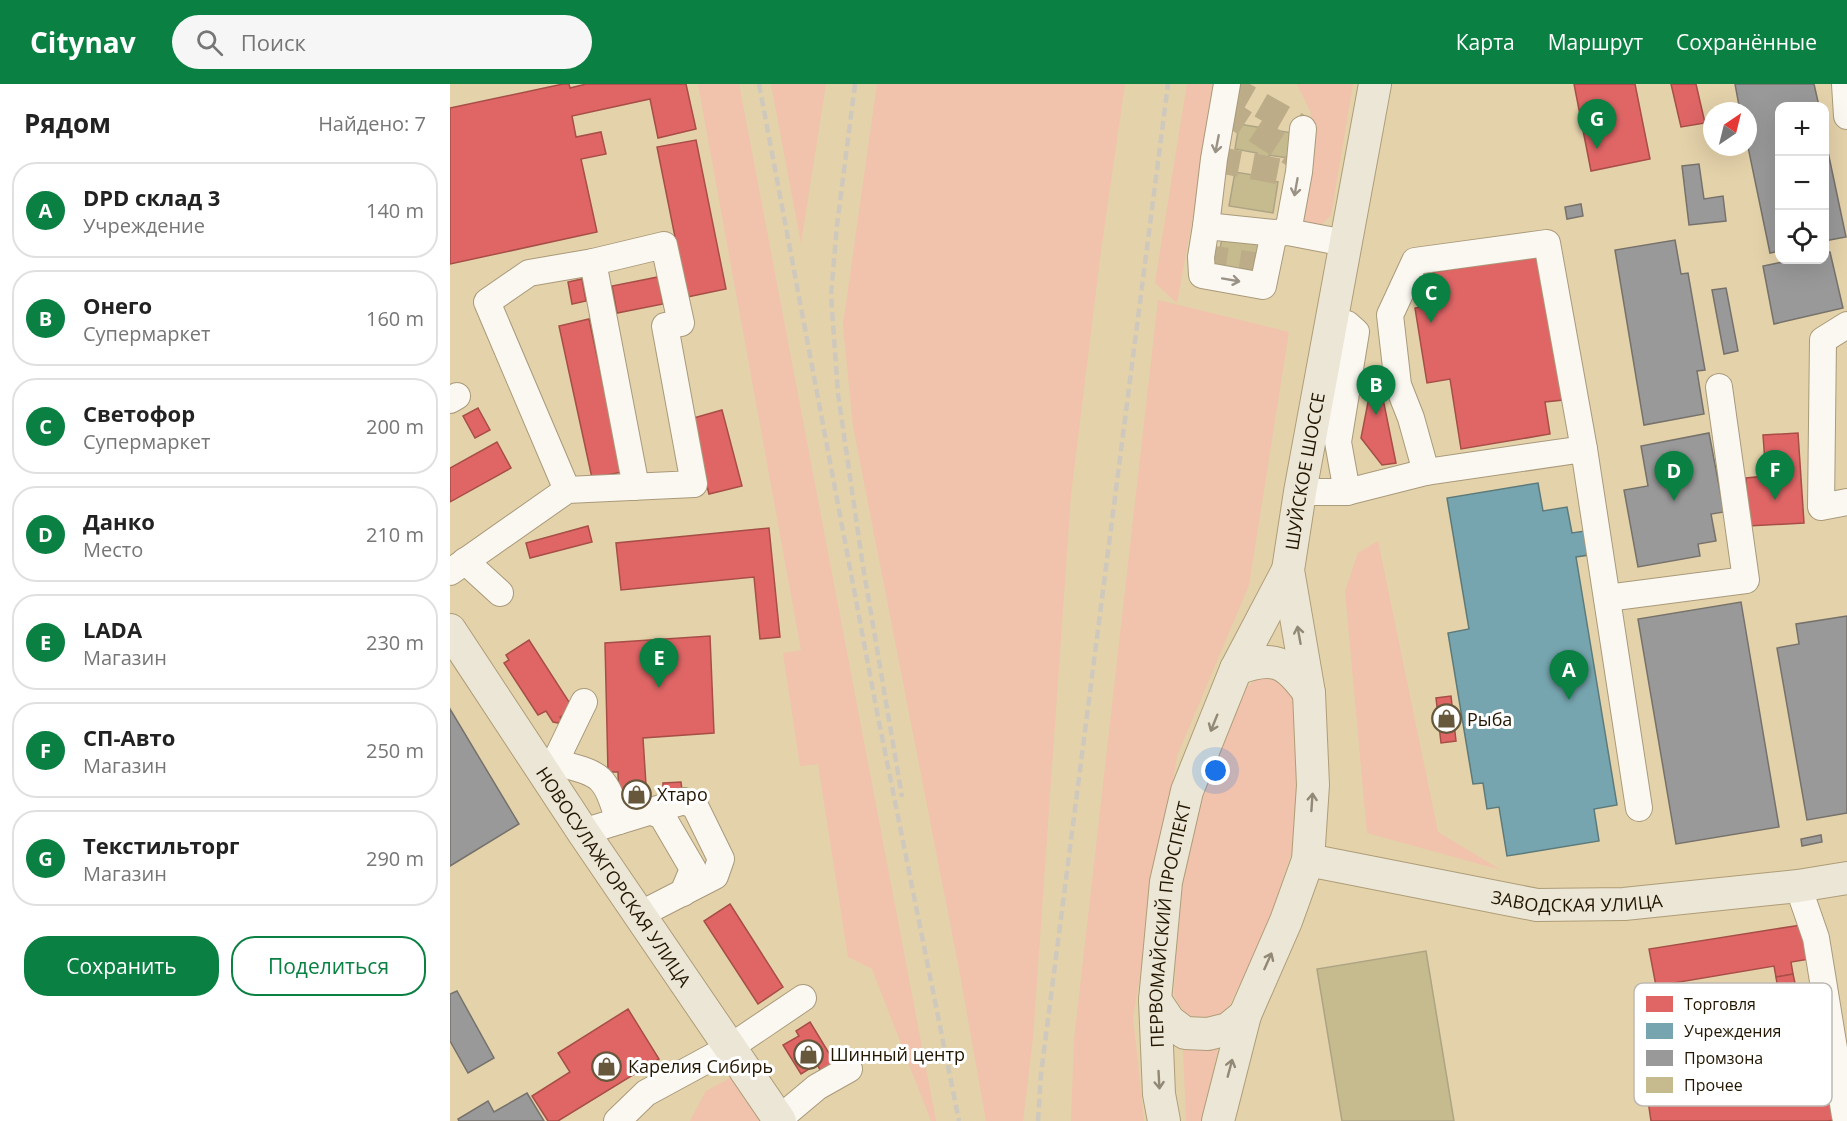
<!DOCTYPE html>
<html lang="ru">
<head>
<meta charset="utf-8">
<style>
  :root { --surface:#fff; --page:#f6f6f6; --text:#222; --muted:#767676; --line:#e0e0e0; --accent:#0b8043 }
  body { margin:0; font-family:"Open Sans",sans-serif; background:var(--page); color:var(--text) }
  .controls { position:absolute; right:18px; top:18px; display:grid; overflow:hidden; border-radius:12px; box-shadow:0 6px 24px #0002 }
  .controls button { width:54px; height:54px; display:grid; place-items:center; padding:0; border:0; border-bottom:2px solid var(--line); background:var(--surface); color:var(--text); font:30px sans-serif }
  .compass { position:absolute; left:1253px; top:18px; width:54px; height:54px; border-radius:50%; background:var(--surface); box-shadow:0 6px 24px #0002; rotate:35deg }
  .you { position:absolute; left:766px; top:687px; width:21px; height:21px; margin:-15px; border:4px solid #fff; border-radius:50%; background:#1a73e8; box-shadow:0 0 0 9px #1a73e833 }
  .badge { display:grid; place-items:center; width:39px; height:39px; border-radius:50%; background:var(--accent); color:#fff; font-size:20px; font-weight:700 }
  .pin { position:absolute; translate:-50% -50px; filter:drop-shadow(0 2px 3px #0008) }
  .pin::after { content:''; position:absolute; top:32px; width:21px; height:18px; background:inherit; clip-path:polygon(0 0,100% 0,50% 100%) }
  .list { margin:0; padding:0; list-style:none }
  h2 { display:flex; justify-content:space-between; align-items:center; height:78px; margin:0; padding:0 24px; font-size:26px }
  h2 small { font-size:20px; font-weight:400; color:var(--muted) }
  .list li { display:grid; grid-template-columns:39px 1fr auto; gap:18px; align-items:center; box-sizing:border-box; height:96px; margin:0 12px 12px; padding:0 12px; border:2px solid var(--line); border-radius:24px }
  .list b { display:block; font-size:22px; white-space:nowrap }
  .list p { margin:0; font-size:20px; white-space:nowrap; color:var(--muted) }
  .list em { font-size:20px; font-style:normal; color:var(--muted) }
  .actions { display:flex; gap:12px; padding:18px 24px }
  .actions a { flex:1; padding:14px 0; border:2px solid var(--accent); border-radius:24px; text-align:center; font-size:21px; color:var(--accent) }
  .actions .main { background:var(--accent); color:#fff }
  .icon { flex:none; width:33px; height:33px; fill:none; stroke:currentColor; stroke-width:2; stroke-linecap:round; stroke-linejoin:round }
  .map { position:relative; flex:none; width:1397px; height:1037px; overflow:hidden }
  header { display:flex; align-items:center; gap:36px; box-sizing:border-box; height:84px; padding:0 30px; background:var(--accent); color:#fff }
  header strong { font-size:28px }
  nav { display:flex; gap:33px; margin-inline-start:auto; font-size:21px }
  .search { width:420px; height:54px; background:var(--page); display:flex; align-items:center; gap:15px; box-sizing:border-box; padding:0 21px; border-radius:33px; color:var(--muted); font-size:22px }
  main { display:flex }
  aside { flex:1; background:var(--surface) }
  .map>svg:first-child { display:block }
  .green { fill:#f1c2ac }
  .shops { fill:#e06666; stroke:#a74e47; stroke-width:1.5 }
  .public { fill:#76a5af; stroke:#5d7a7a; stroke-width:1.5 }
  .industry { fill:#999; stroke:#76726b; stroke-width:1.5 }
  .building { fill:#c5bb8e; stroke:#ada484; stroke-width:1.5 }
  .lines { fill:none; stroke-linecap:round; stroke-linejoin:round }
  .minor-tunnel { stroke:#bdac88; stroke-width:26; stroke-dasharray:26 13; stroke-linecap:butt }
  .minor-casing { stroke:#a99a7a; stroke-width:28 }
  .major-casing { stroke:#ae9d77; stroke-width:34 }
  .minor { stroke:#fbf8f2; stroke-width:26 }
  .major { stroke:#ece6d6; stroke-width:32 }
  .rail { stroke:#cfc9bd; stroke-width:4.5; stroke-dasharray:9 4.5; stroke-linecap:butt }
  .oneway { stroke:#9a9285 }
  .oneway2 { stroke:#928876 }
  .labels { text-anchor:middle; dominant-baseline:central; stroke-width:6; stroke-linejoin:round; paint-order:stroke }
  .street-label { font-size:18px; fill:#231600; stroke:#fff }
  .poi-label { font-size:18px; fill:#231600; stroke:#fff; text-anchor:start }
  .key { fill:#fff; stroke:#bdb9b2; stroke-width:1.5 }
  .key-label { font-size:16px; fill:#231600 }
</style>
</head>
<body>
<header>
<strong>Citynav</strong>
<div class="search"><svg class="icon" aria-label="search" viewBox="0 0 24 24"><circle cx="10" cy="10" r="6"/><path d="M15 15l6 6"/></svg>Поиск</div>
<nav><a>Карта</a><a>Маршрут</a><a>Сохранённые</a></nav>
</header>
<main>
<aside>
<h2>Рядом<small>Найдено: 7</small></h2>
<ul class="list">
<li><span class="badge">A</span><div><b>DPD склад 3</b><p>Учреждение</p></div><em>140 m</em></li>
<li><span class="badge">B</span><div><b>Онего</b><p>Супермаркет</p></div><em>160 m</em></li>
<li><span class="badge">C</span><div><b>Светофор</b><p>Супермаркет</p></div><em>200 m</em></li>
<li><span class="badge">D</span><div><b>Данко</b><p>Место</p></div><em>210 m</em></li>
<li><span class="badge">E</span><div><b>LADA</b><p>Магазин</p></div><em>230 m</em></li>
<li><span class="badge">F</span><div><b>СП-Авто</b><p>Магазин</p></div><em>250 m</em></li>
<li><span class="badge">G</span><div><b>Текстильторг</b><p>Магазин</p></div><em>290 m</em></li>
</ul>
<div class="actions"><a class="main">Сохранить</a><a>Поделиться</a></div>
</aside>
<div class="map">
<svg width="1397" height="1037" viewBox="0 0 1397 1037">
  <rect width="100%" height="100%" fill="#e4d2aa"/>
  <g class="green">
    <path d="M248 0H289L486 1037H481L422 885 398 873 368 680 350 682 333 569 351 566Z"/>
    <path d="M321 0H376L351 159Z"/>
    <path d="M427 0H675L650 174 621 411 583 954 573 1037H536L510 890 403 342 393 241Z"/>
    <path d="M737 0H767L727 219 705 199Z"/>
    <path d="M847 0H903L881 131 871 141C858 142 852 138 847 126L861 29Z"/>
    <path d="M708 216 839 248 799 501 727 672 683 933 694 1037H621L624 956Z"/>
    <path d="M928 457 988 748 1051 786 917 749 895 507 908 469Z"/>
    <path d="M820 591 834 595 849 624 845 758 814 852 779 922 766 934C743 935 734 933 724 911L730 793 753 696 794 606 807 594Z"/>
    <path d="M733 962 768 964 753 1037H736Z"/>
    <path d="M282 993 312 1037H240L256 1007Z"/>
  </g>
  <g class="shops">
    <path d="M113 0H119L120 4 136 0H236L246 45 208 54 200 15 122 32 126 53 151 48 156 70 131 75 147 148 0 180V24Z"/>
    <path d="M1124 0H1185L1200 75 1141 87Z"/>
    <path d="M1221 0H1246L1255 39 1231 43Z"/>
    <path d="M246 56 276 205 237 213 207 63Z"/>
    <path d="M1090 171 1113 316 1095 318 1100 350 1011 365 1000 295 977 299 965 224 989 220 983 188Z"/>
    <path d="M208 193 213 220 167 229 162 202Z"/>
    <path d="M132 195 136 217 122 220 118 198Z"/>
    <path d="M139 235 172 388 142 394 109 242Z"/>
    <path d="M931 305 946 379 932 381 911 354 920 308Z"/>
    <path d="M28 324 40 346 25 354 13 332Z"/>
    <path d="M272 326 292 402 259 410 240 335Z"/>
    <path d="M1348 349 1354 439 1298 442 1296 394 1316 392 1313 351Z"/>
    <path d="M47 358 61 384 0 418V384Z"/>
    <path d="M138 442 142 458 80 474 76 459Z"/>
    <path d="M319 444 330 553 310 555 304 493 171 506 166 459Z"/>
    <path d="M260 552 264 649 193 654 197 717 169 719 168 688H158L155 559Z"/>
    <path d="M79 556 121 621 114 635 112 632 110 633 112 637 108 639 103 638 96 627 88 631 54 579 59 576 56 571Z"/>
    <path d="M1001 612 1006 657 991 659 986 614Z"/>
    <path d="M231 698 232 706H213V699Z"/>
    <path d="M280 820 333 903 308 920 254 837Z"/>
    <path d="M1351 841 1360 875 1341 878 1343 890 1326 893 1324 882 1206 902 1199 865Z"/>
    <path d="M1343 890 1346 904 1369 900 1389 1035 1378 1037H1201L1185 927 1328 906 1326 893Z"/>
    <path d="M178 925 209 975 108 1037H98L82 1012 120 988 108 969Z"/>
    <path d="M360 938 385 979 371 988 367 980 351 990 333 961 349 952 346 947Z"/>
  </g>
  <path class="public" d="M1088 399 1093 427 1117 423 1122 449 1135 447 1139 471 1126 473 1167 721 1144 725 1149 757 1057 772 1049 723 1037 725 1033 699 1023 700 998 549 1019 545 997 414Z"/>
  <g class="industry">
    <path d="M1285 0H1364L1369 22H1330V167L1320 169 1298 63V27H1290Z"/>
    <path d="M1374 49 1396 153 1374 157Z"/>
    <path d="M1249 80 1254 115 1273 112 1276 137 1239 141 1232 82Z"/>
    <path d="M1131 120 1133 132 1117 135 1115 123Z"/>
    <path d="M1225 156 1231 190 1238 189 1255 286 1247 287 1254 330 1194 341 1165 166Z"/>
    <path d="M1380 168 1393 224 1324 240 1313 182 1343 176H1374V169Z"/>
    <path d="M1276 204 1288 267 1274 270 1262 206Z"/>
    <path d="M1259 349 1274 428 1261 430 1266 457 1248 460 1250 472 1188 483 1174 406 1198 402 1191 362Z"/>
    <path d="M1291 518 1329 743 1226 760 1188 535Z"/>
    <path d="M1397 532V729L1357 736 1327 564 1349 560 1346 540Z"/>
    <path d="M0 625 69 740 0 782Z"/>
    <path d="M1371 751 1372 758 1352 762 1351 755Z"/>
    <path d="M7 907 44 974 18 989 0 957V910Z"/>
    <path d="M77 1009 94 1037H9L8 1035 38 1017 44 1028Z"/>
  </g>
  <g class="building">
    <path d="M789 40 848 50 844 75 819 71 815 96 828 98 823 129 779 122 785 88 803 91 807 69 785 65Z"/>
    <path d="M772 154 815 161 810 194 766 186Z"/>
    <path d="M976 867 1004 1037H892L867 885Z"/>
  </g>
  <g class="lines">
    <g class="minor-tunnel">
      <path d="M777 2 853 45"/>
      <path d="M773 25 849 74"/>
      <path d="M764 75 848 91"/>
      <path d="M751 173 817 183"/>
    </g>
    <defs>
      <g id="minor">
        <path d="M777 0 764 75 756 142 824 149 838 148"/>
        <path d="M1395 0 1397 32"/>
        <path d="M853 45 849 88 838 148 895 159"/>
        <path d="M756 142 751 173 752 191 813 202 824 149"/>
        <path d="M882 236 897 240 906 248 888 358 897 408"/>
        <path d="M1397 241 1373 256 1371 423 1397 418"/>
        <path d="M0 316 7 312"/>
        <path d="M976 388 961 334 948 301 940 231 965 177 1097 159 1134 365"/>
        <path d="M117 406 37 218 79 189 143 178"/>
        <path d="M850 408H897L976 388 1134 365 1189 724"/>
        <path d="M15 477 50 509"/>
        <path d="M0 488 117 406 244 400 215 242 231 239 214 161 143 178 186 403"/>
        <path d="M1157 514 1296 496 1269 303"/>
        <path d="M105 678 134 618"/>
        <path d="M93 685 105 678C152 691 154 689 169 737"/>
        <path d="M200 727 212 732 243 785 233 809"/>
        <path d="M133 748 234 717 245 722 271 775 265 792 189 831"/>
        <path d="M1348 802 1366 854 1395 1032"/>
        <path d="M329 1035 367 1003 399 985"/>
        <path d="M167 1037 196 1009 279 964 353 914"/>
      </g>
      <g id="major">
        <path id="s1" d="M0 546 133 748 330 1037"/>
        <path d="M786 585C824 571 836 577 859 609"/>
        <path id="s2" d="M858 776 1087 821 1174 820 1348 802 1397 794"/>
        <path d="M705 916 719 937 735 949 758 950 778 945 795 931"/>
        <path id="s3" d="M714 1037 709 1010 705 916 716 798 737 707 786 585 838 486"/>
        <path id="s4" d="M768 1037 795 931 836 837 858 776 863 701 859 609 838 486 850 408 925 0"/>
      </g>
    </defs>
    <use href="#minor" class="minor-casing"/>
    <use href="#major" class="major-casing"/>
    <use href="#minor" class="minor"/>
    <use href="#major" class="major"/>
    <g class="rail">
      <path d="M309 0 427 628 509 1037"/>
      <path d="M405 0 387 141 381 211 388 310 412 476 452 713"/>
      <path d="M588 1037 591 990 718 0"/>
    </g>
  </g>
  <defs><path id="oneway-shaft" d="M-6 0H5M1.5-3L5.5 0L1.5 3" fill="none" stroke-width="1.6" stroke-linecap="round" stroke-linejoin="round" transform="scale(1.5)"/></defs>
  <g class="oneway">
    <use href="#oneway-shaft" transform="translate(767 60) rotate(101)"/>
    <use href="#oneway-shaft" transform="translate(846 103) rotate(100)"/>
    <use href="#oneway-shaft" transform="translate(781 196) rotate(10)"/>
  </g>
  <g class="oneway2">
    <use href="#oneway-shaft" transform="translate(849 551) rotate(-100)"/>
    <use href="#oneway-shaft" transform="translate(764 639) rotate(112)"/>
    <use href="#oneway-shaft" transform="translate(862 718) rotate(-86)"/>
    <use href="#oneway-shaft" transform="translate(818 877) rotate(-66)"/>
    <use href="#oneway-shaft" transform="translate(780 984) rotate(-75)"/>
    <use href="#oneway-shaft" transform="translate(709 996) rotate(87)"/>
  </g>
  <defs>
    <symbol id="shop-ring" viewBox="-11 -11 22 22"><circle r="9.5" fill="#fff" stroke="#67583b" stroke-width="1.5"/><path d="M-5-2.5h2.3a2.7 3.5 0 0 1 5.4 0H5L5.5 6h-11ZM-1.5-2.5h3a1.5 2.3 0 0 0-3 0Z" fill="#67583b"/></symbol>
  </defs>
  <g fill-rule="evenodd">
    <use href="#shop-ring" x="980" y="618" width="33" height="33"/>
    <use href="#shop-ring" x="170" y="694" width="33" height="33"/>
    <use href="#shop-ring" x="342" y="954" width="33" height="33"/>
    <use href="#shop-ring" x="140" y="966" width="33" height="33"/>
  </g>
  <g class="labels">
    <g class="street-label">
      <text stroke="none"><textPath href="#s4" startOffset="669">ШУЙСКОЕ ШОССЕ</textPath></text>
      <text stroke="none"><textPath href="#s1" startOffset="296">НОВОСУЛАЖГОРСКАЯ УЛИЦА</textPath></text>
      <text stroke="none"><textPath href="#s2" startOffset="273">ЗАВОДСКАЯ УЛИЦА</textPath></text>
      <text stroke="none"><textPath href="#s3" startOffset="198">ПЕРВОМАЙСКИЙ ПРОСПЕКТ</textPath></text>
    </g>
    <g class="poi-label">
      <text x="1017" y="635">Рыба</text>
      <text x="207" y="710">Хтаро</text>
      <text x="380" y="970">Шинный центр</text>
      <text x="178" y="982">Карелия Сибирь</text>
    </g>
  </g>
  <rect x="1184" y="899" width="198" height="123" rx="9" class="key"/>
  <rect x="1196" y="912" width="27" height="16" fill="#e06666"/>
  <rect x="1196" y="939" width="27" height="16" fill="#76a5af"/>
  <rect x="1196" y="966" width="27" height="16" fill="#999"/>
  <rect x="1196" y="993" width="27" height="16" fill="#c5bb8e"/>
  <g class="key-label">
    <text x="1234" y="926">Торговля</text>
    <text x="1234" y="953">Учреждения</text>
    <text x="1234" y="980">Промзона</text>
    <text x="1234" y="1007">Прочее</text>
  </g>
</svg>
<div class="controls">
<button>+</button>
<button>−</button>
<button><svg class="icon" aria-label="locate" viewBox="0 0 24 24"><circle cx="12" cy="12" r="6"/><path d="M12 2v4M12 18v4M2 12h4M18 12h4"/></svg></button>
</div>
<svg class="compass" viewBox="-18 -18 36 36"><path d="M0-13l5 13h-10z" fill="#e53935"/><path d="M0 13l5-13h-10z" fill="#767676"/></svg>
<div class="you"></div>
<div class="pin badge" style="left:1119px;top:616px">A</div>
<div class="pin badge" style="left:926px;top:331px">B</div>
<div class="pin badge" style="left:981px;top:239px">C</div>
<div class="pin badge" style="left:1224px;top:417px">D</div>
<div class="pin badge" style="left:209px;top:604px">E</div>
<div class="pin badge" style="left:1325px;top:416px">F</div>
<div class="pin badge" style="left:1147px;top:65px">G</div>
</div>
</main>
</body>
</html>
